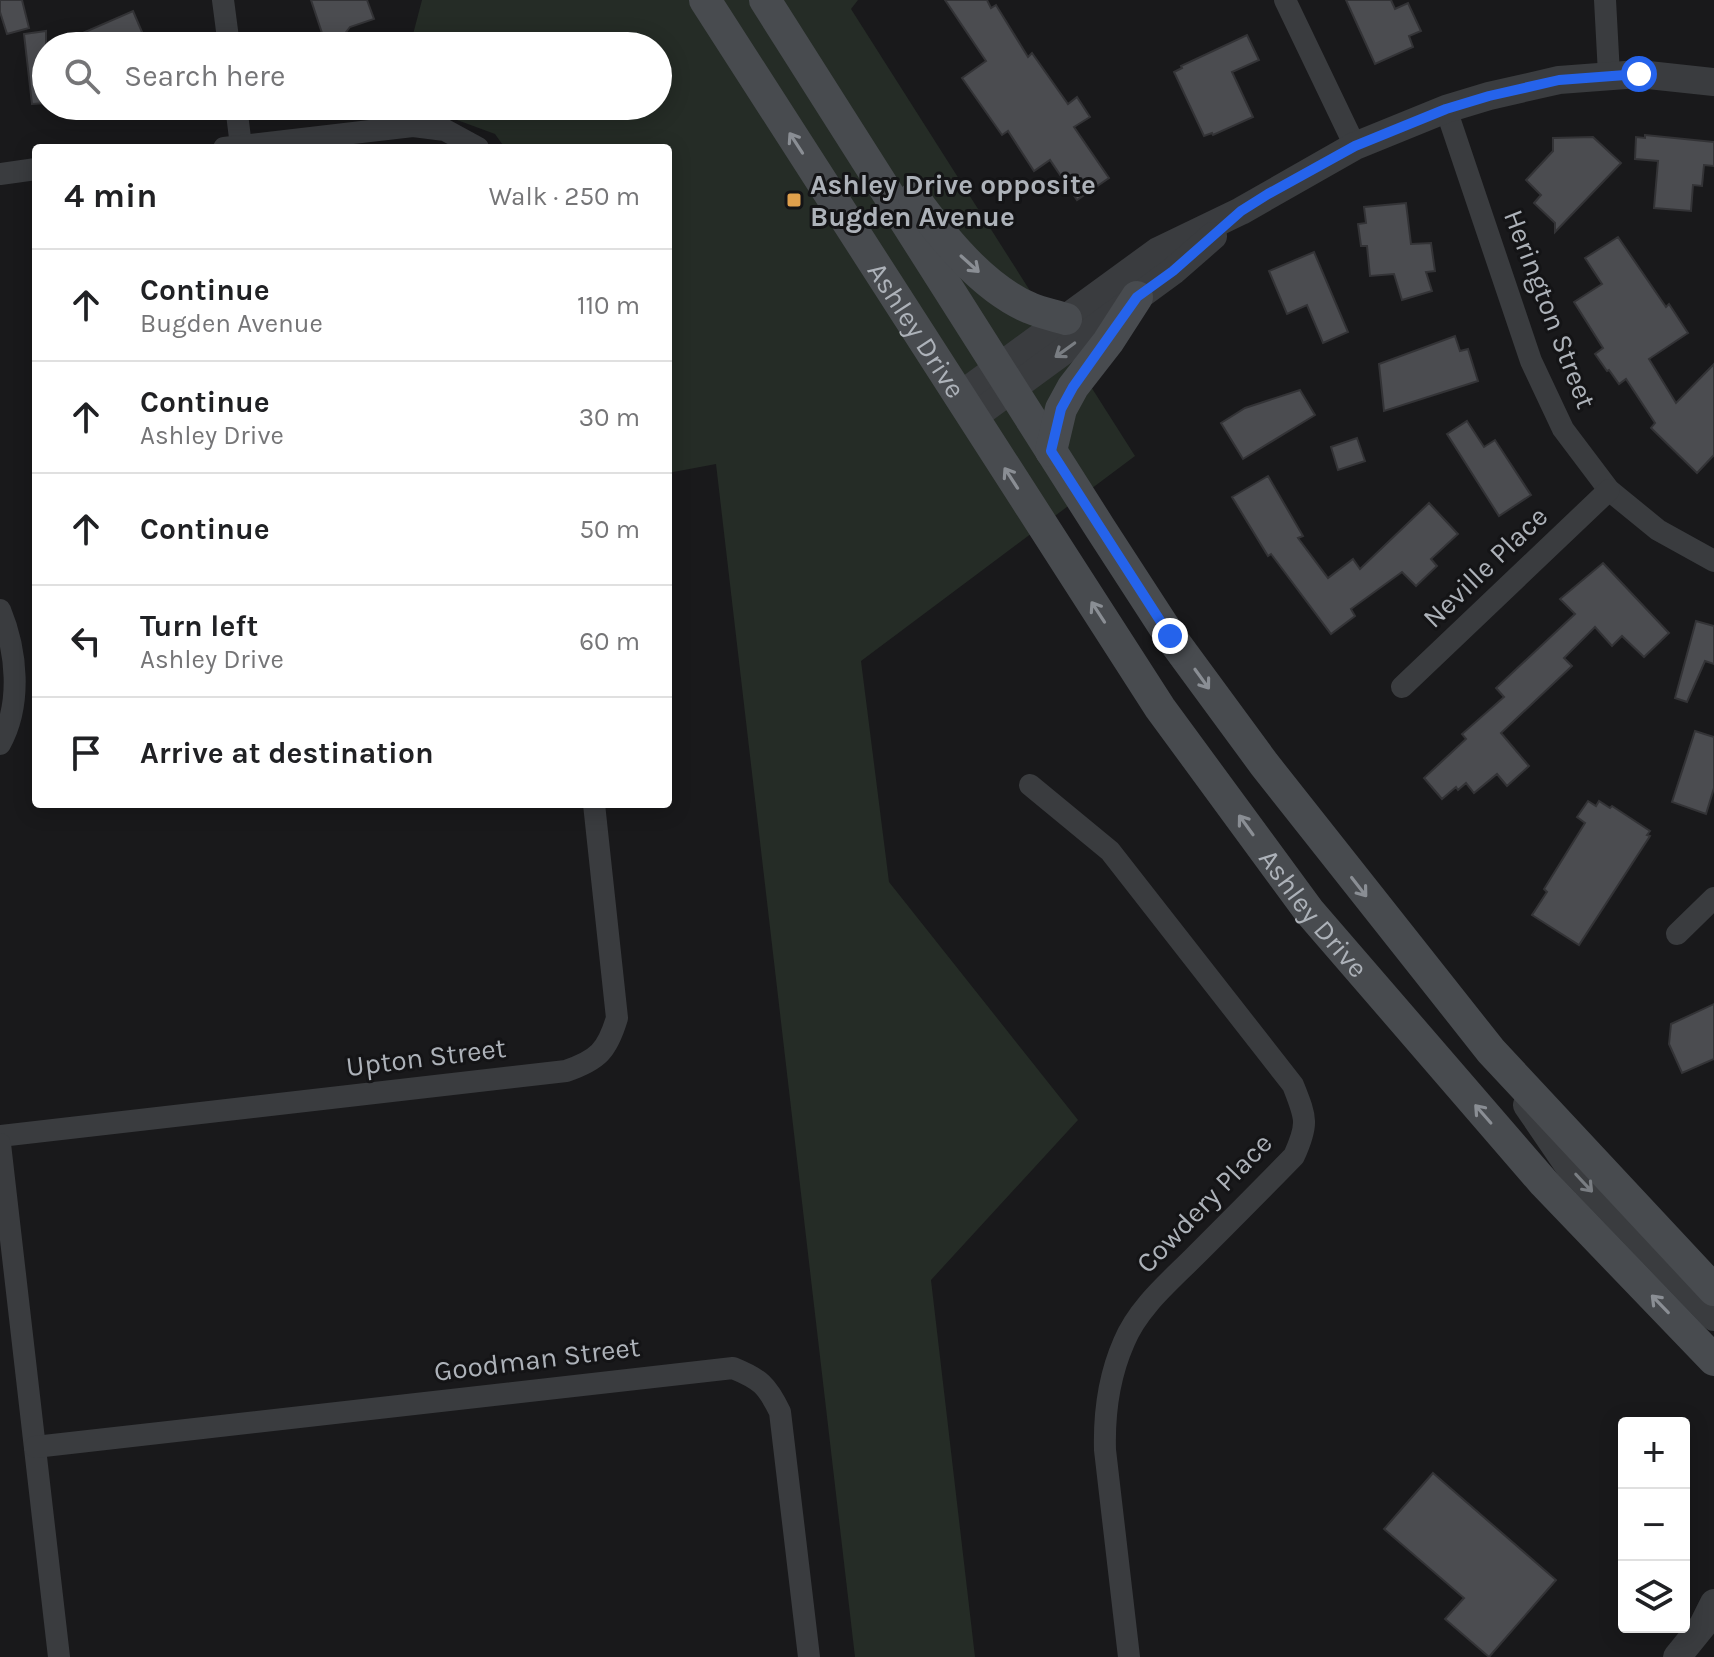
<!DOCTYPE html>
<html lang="en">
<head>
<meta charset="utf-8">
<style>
  :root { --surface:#fff; --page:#f6f6f6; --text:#202124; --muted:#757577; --line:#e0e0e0 }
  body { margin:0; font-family:Karla,sans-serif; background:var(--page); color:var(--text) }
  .controls { position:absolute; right:24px; bottom:24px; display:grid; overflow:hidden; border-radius:8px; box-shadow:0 4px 20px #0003 }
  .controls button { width:72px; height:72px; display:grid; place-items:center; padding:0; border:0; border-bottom:2px solid var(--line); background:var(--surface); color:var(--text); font:40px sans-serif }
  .stop { position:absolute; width:24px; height:24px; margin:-18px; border:6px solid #2563eb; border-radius:50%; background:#fff }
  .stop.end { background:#2563eb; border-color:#fff; box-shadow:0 2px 8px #0008 }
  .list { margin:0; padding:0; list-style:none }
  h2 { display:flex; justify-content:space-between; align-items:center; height:104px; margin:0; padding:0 32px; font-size:34px }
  h2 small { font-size:26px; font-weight:400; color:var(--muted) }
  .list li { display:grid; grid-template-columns:52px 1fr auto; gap:24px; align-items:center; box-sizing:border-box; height:112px; padding:0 32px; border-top:2px solid var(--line) }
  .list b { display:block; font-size:30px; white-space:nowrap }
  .list p { margin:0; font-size:26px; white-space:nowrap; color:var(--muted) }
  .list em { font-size:26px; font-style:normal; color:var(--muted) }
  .icon { flex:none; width:44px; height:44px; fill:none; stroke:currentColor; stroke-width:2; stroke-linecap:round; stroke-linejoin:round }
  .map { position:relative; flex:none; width:1714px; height:1657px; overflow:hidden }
  .search { position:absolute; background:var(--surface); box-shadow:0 4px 20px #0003; left:32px; top:32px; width:640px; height:88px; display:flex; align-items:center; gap:20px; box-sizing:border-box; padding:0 28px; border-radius:44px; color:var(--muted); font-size:30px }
  .panel { position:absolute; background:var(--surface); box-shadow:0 4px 20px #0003; left:32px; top:144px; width:640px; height:664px; border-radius:8px }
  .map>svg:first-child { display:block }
  .green { fill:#252c26 }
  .building { fill:#4b4c50; stroke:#333336; stroke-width:2 }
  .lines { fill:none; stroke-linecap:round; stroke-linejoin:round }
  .minor { stroke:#3a3c3f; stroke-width:22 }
  .tertiary { stroke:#3a3c3f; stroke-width:28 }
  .secondary { stroke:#484b4f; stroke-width:32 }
  .oneway { stroke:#8a8e94 }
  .oneway2 { stroke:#797d82 }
  .route { stroke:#2563eb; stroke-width:10 }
  .poi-dot { fill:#e0a04c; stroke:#141416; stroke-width:3 }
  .labels { text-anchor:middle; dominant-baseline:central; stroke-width:6; stroke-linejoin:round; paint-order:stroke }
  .poi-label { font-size:28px; font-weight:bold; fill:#adb2b9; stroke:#141416; text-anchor:start }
  .street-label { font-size:28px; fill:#adb2b9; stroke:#141416 }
</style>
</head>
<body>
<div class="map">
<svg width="1714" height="1657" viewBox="0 0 1714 1657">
  <rect width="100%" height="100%" fill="#19191b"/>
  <path class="green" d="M422 0H858L851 9 1135 456 861 661 889 882 1078 1120 931 1280 975 1657H855L716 464 668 473V148H505L495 134 419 106H658V46H410Z"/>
  <g class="building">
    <path d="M0 0H22L29 28 7 34 0 12Z"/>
    <path d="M311 0H367L374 19 350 27 343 36 322 33Z"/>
    <path d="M945 0H987L991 8 996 5 1028 57 1032 53 1068 104 1077 97 1090 117 1074 127 1109 178 1077 200 1050 160 1034 171 1008 131 1002 135 962 78 986 61Z"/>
    <path d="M1346 0H1391L1395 9 1408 3 1421 31 1409 36 1413 47 1375 64Z"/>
    <path d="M133 11 148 46H53Z"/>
    <path d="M46 31V103L32 104 24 34Z"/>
    <path d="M1247 35 1259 60 1232 72 1253 117 1213 135 1212 133 1204 136 1174 72 1182 68 1181 66Z"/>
    <path d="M1645 135 1714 142V166L1704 165 1702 186 1693 185 1691 211 1654 208 1658 161 1635 159 1636 137 1645 138Z"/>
    <path d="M1593 137 1621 163 1555 232V223L1534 203 1541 195 1526 180 1553 151V138Z"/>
    <path d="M1406 203 1411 244 1431 243 1435 271 1426 272 1432 291 1402 300 1394 274 1370 276 1367 246H1361L1358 224 1366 223 1364 207Z"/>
    <path d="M1618 237 1666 307 1669 304 1688 333 1649 359 1676 403 1714 364V455L1697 473 1651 428 1655 423 1626 379 1619 384 1609 370 1607 371 1595 354 1603 348 1574 302 1602 284 1585 258Z"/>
    <path d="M1314 252 1348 332 1323 343 1307 305 1287 314 1269 271Z"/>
    <path d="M1455 336 1460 351 1468 349 1478 381 1384 411 1379 364Z"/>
    <path d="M1300 390 1315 415 1243 459 1221 423 1245 408Z"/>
    <path d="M1467 421 1484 447 1495 440 1531 495 1499 516 1447 434Z"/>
    <path d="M1357 438 1365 461 1338 470 1331 447Z"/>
    <path d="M1268 476 1303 536 1298 538 1328 578 1353 559 1360 569 1429 503 1458 534 1431 559 1437 566 1416 586 1402 572 1351 609 1355 616 1331 634 1271 554 1268 556 1232 497Z"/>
    <path d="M1603 563 1669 633 1644 657 1622 636 1612 646 1595 627 1564 658 1572 666 1501 733 1529 766 1507 786 1497 774 1474 793 1466 783 1458 790 1456 787 1442 799 1424 778 1466 739 1462 734 1504 697 1496 688 1575 614 1560 599Z"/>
    <path d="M1696 621 1714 626V664L1705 661 1687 702 1675 698Z"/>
    <path d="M1695 731 1714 737V788L1706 814 1672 802Z"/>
    <path d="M1588 801 1596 806 1599 801 1610 808 1612 806 1650 831 1647 835 1650 836 1579 945 1532 915 1547 892 1544 889 1585 823 1577 817Z"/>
    <path d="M1714 1004V1059L1682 1073 1669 1044 1671 1024Z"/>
    <path d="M1433 1473 1556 1580 1489 1657 1445 1619 1464 1598 1384 1529Z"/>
  </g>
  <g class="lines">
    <g class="minor">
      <path d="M223 0 229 46"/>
      <path d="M1285 0 1355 146"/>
      <path d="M1605 0 1609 74"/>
      <path d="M236 106 241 146"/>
      <path d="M1446 109 1531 361 1563 429 1609 490 1658 530 1714 561"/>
      <path d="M224 148 413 126 445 130 478 148"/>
      <path d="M0 174 36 169"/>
      <path d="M0 610C17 651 22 704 0 744"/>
      <path d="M1402 687 1609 490"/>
      <path d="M1030 785 1110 851 1293 1085C1306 1118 1309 1123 1294 1156 1261 1190 1228 1223 1194 1257 1169 1282 1138 1308 1124 1342 1109 1376 1104 1413 1105 1450L1129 1657"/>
      <path d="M1677 934 1714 898"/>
      <path d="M0 1136 566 1071C598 1060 607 1051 617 1018L594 804"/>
      <path d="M0 1144 59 1657"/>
      <path d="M35 1447 733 1368C760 1379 767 1385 780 1412L809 1657"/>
    </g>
    <g class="tertiary">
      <path d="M958 397 1158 251 1241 211 1355 146 1446 109 1489 96 1559 80 1639 74 1714 82"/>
      <path d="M972 418 1173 271 1213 236"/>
      <path d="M1527 1105 1568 1165 1714 1317"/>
      <path d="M1677 1657 1703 1625 1714 1603"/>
    </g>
    <g class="secondary">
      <path id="s1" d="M705 0 1160 708 1309 911 1544 1183 1714 1360"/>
      <path d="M765 0 1100 528 1170 636 1264 764 1491 1051 1714 1290"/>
      <path d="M914 198C943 238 983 288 1030 308 1041 313 1054 315 1066 319"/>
      <path d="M1051 451 1061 409 1073 387 1108 342 1137 297"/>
    </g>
  </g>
  <defs><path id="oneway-shaft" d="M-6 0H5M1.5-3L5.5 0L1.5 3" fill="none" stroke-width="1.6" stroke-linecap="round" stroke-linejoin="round" transform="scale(2)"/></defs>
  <g class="oneway">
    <use href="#oneway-shaft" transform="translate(796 143) rotate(-123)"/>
    <use href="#oneway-shaft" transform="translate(970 264) rotate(42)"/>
    <use href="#oneway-shaft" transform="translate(1011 478) rotate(-123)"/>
    <use href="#oneway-shaft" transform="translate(1098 612) rotate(-123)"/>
    <use href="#oneway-shaft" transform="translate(1202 679) rotate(54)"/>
    <use href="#oneway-shaft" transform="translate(1246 825) rotate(-126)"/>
    <use href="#oneway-shaft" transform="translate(1359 887) rotate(52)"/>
    <use href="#oneway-shaft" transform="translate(1483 1114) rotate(-131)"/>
    <use href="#oneway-shaft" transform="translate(1660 1304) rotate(-134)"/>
  </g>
  <g class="oneway2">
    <use href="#oneway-shaft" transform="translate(1065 350) rotate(144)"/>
    <use href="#oneway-shaft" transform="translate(1584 1183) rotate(47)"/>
  </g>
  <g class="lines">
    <path class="route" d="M1170 636 1051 451 1061 409 1073 387 1137 297 1173 271 1241 211 1268 194 1355 146 1446 109 1489 96 1559 80 1639 74"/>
  </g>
  <rect class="poi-dot" x="786" y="192" width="16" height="16" rx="4"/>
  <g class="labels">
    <g class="poi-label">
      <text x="810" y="184">Ashley Drive opposite<tspan x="810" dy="32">Bugden Avenue</tspan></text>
    </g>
    <g class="street-label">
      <text transform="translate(1550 309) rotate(69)">Herington Street</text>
      <text stroke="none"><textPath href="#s1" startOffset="392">Ashley Drive</textPath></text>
      <text transform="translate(1485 567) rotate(-44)">Neville Place</text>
      <text stroke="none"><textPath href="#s1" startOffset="1098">Ashley Drive</textPath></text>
      <text transform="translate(426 1057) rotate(-7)">Upton Street</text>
      <text transform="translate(1204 1203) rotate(-46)">Cowdery Place</text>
      <text transform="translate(537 1359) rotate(-7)">Goodman Street</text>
    </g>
  </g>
</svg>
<div class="controls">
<button>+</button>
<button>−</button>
<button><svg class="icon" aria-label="layers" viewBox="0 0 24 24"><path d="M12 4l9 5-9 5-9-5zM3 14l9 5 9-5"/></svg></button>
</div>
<div class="stop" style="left:1639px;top:74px"></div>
<div class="stop end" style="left:1170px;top:636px"></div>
<div class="search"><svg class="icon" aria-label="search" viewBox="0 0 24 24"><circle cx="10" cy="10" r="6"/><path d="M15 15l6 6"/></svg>Search here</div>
<section class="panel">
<h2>4 min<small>Walk · 250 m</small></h2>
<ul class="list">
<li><svg class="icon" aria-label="ahead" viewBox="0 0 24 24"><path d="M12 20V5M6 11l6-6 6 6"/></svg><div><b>Continue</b><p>Bugden Avenue</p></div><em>110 m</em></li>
<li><svg class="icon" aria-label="ahead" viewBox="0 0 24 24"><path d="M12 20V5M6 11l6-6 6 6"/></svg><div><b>Continue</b><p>Ashley Drive</p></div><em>30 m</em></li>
<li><svg class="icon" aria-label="ahead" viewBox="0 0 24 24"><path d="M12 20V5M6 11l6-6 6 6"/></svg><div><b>Continue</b></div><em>50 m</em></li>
<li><svg class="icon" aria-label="left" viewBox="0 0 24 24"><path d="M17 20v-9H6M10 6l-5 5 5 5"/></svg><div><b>Turn left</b><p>Ashley Drive</p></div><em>60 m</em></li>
<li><svg class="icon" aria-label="arrive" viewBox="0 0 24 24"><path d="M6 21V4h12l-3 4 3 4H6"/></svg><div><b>Arrive at destination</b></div></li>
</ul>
</section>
</div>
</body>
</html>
